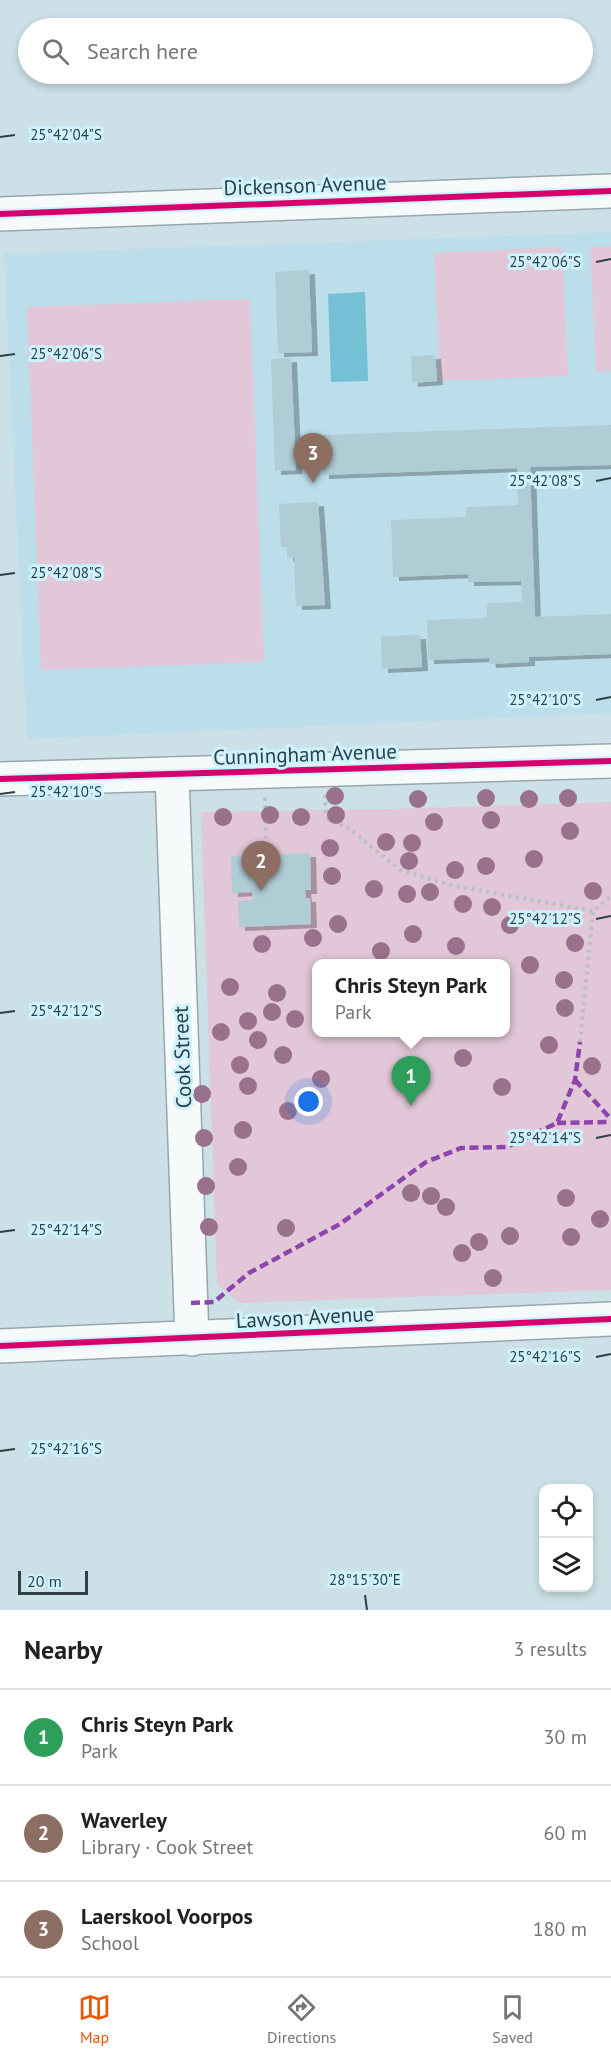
<!DOCTYPE html>
<html lang="en">
<head>
<meta charset="utf-8">
<style>
  :root { --surface:#fff; --page:#f2f2f2; --text:#202124; --muted:#757577; --line:#e0e0e0; --accent:#ea580c }
  body { margin:0; font-family:"PT Sans",sans-serif; background:var(--page); color:var(--text) }
  .controls { position:absolute; right:18px; bottom:18px; display:grid; overflow:hidden; border-radius:12px; box-shadow:0 3px 9px #0003 }
  .controls button { width:54px; height:54px; display:grid; place-items:center; padding:0; border:0; border-bottom:2px solid var(--line); background:var(--surface); color:var(--text); font:30px sans-serif }
  .scale { position:absolute; left:18px; bottom:15px; width:70px; box-sizing:border-box; padding-left:6px; border:3px solid #303f44; border-top:0; font-size:16px; line-height:21px; white-space:nowrap; color:#303f44; -webkit-text-stroke:4px #cdf3ff; paint-order:stroke }
  .you { position:absolute; left:309px; top:1102px; width:21px; height:21px; margin:-15px; border:4px solid #fff; border-radius:50%; background:#1a73e8; box-shadow:0 0 0 9px #1a73e833 }
  .badge { display:grid; place-items:center; width:39px; height:39px; border-radius:50%; background:var(--accent); color:#fff; font-size:20px; font-weight:700 }
  .pin { position:absolute; translate:-50% -50px; filter:drop-shadow(0 2px 3px #0008) }
  .pin::after { content:''; position:absolute; top:32px; width:21px; height:18px; background:inherit; clip-path:polygon(0 0,100% 0,50% 100%) }
  .popup { position:absolute; left:312px; top:959px; width:198px; height:78px; box-sizing:border-box; display:grid; place-content:center; border-radius:12px; background:var(--surface); filter:drop-shadow(0 2px 4px #0005); font-size:20px; white-space:nowrap; color:var(--muted) }
  .popup b { font-size:22px; color:var(--text) }
  .popup::after { content:''; position:absolute; left:50%; top:100%; margin-left:-12px; border:12px solid transparent; border-top-color:var(--surface) }
  .list { margin:0; padding:0; list-style:none }
  h2 { display:flex; justify-content:space-between; align-items:center; height:78px; margin:0; padding:0 24px; font-size:26px }
  h2 small { font-size:20px; font-weight:400; color:var(--muted) }
  .list li { display:grid; grid-template-columns:39px 1fr auto; gap:18px; align-items:center; box-sizing:border-box; height:96px; padding:0 24px; border-top:2px solid var(--line) }
  .list b { display:block; font-size:22px; white-space:nowrap }
  .list p { margin:0; font-size:20px; white-space:nowrap; color:var(--muted) }
  .list em { font-size:20px; font-style:normal; color:var(--muted) }
  .icon { flex:none; width:33px; height:33px; fill:none; stroke:currentColor; stroke-width:2; stroke-linecap:round; stroke-linejoin:round }
  .map { position:relative; flex:none; width:611px; height:1610px; overflow:hidden }
  .search { position:absolute; background:var(--surface); box-shadow:0 3px 9px #0003; left:18px; right:18px; top:18px; height:66px; display:flex; align-items:center; gap:15px; box-sizing:border-box; padding:0 21px; border-radius:33px; color:var(--muted); font-size:22px }
  .sheet { height:366px; background:var(--surface) }
  nav { display:flex; justify-content:space-around; align-items:center; box-sizing:border-box; height:84px; border-top:2px solid var(--line); background:var(--surface); font-size:16px; color:var(--muted) }
  nav a { display:grid; justify-items:center; gap:3px }
  nav .on { color:var(--accent) }
  .map>svg:first-child { display:block }
  .built { fill:#bbdeea }
  .green { fill:#e1c7d7; fill-rule:evenodd }
  .water { fill:#74c0d4 }
  .building { fill:#b0ccd5; filter:url(#shadow) }
  .lines { fill:none; stroke-linecap:round; stroke-linejoin:round }
  .minor-casing { stroke:#97a7ac; stroke-width:36 }
  .path { stroke:#b8c0c3; stroke-width:4; stroke-dasharray:3 4.5; stroke-linecap:butt }
  .minor { stroke:#f7fafb; stroke-width:33 }
  .quiet { stroke:#8e44ad; stroke-width:4.5; stroke-dasharray:9 4.5; stroke-linecap:butt }
  .cycleway-casing { stroke:#cdf3ff; stroke-width:10 }
  .cycleway { stroke:#d6006c; stroke-width:6 }
  .tree { fill:#9a718d }
  .ticks { fill:none; stroke:#303f44; stroke-width:2 }
  .labels { text-anchor:middle; dominant-baseline:central; stroke-width:6; stroke-linejoin:round; paint-order:stroke }
  .street-label { font-size:21px; fill:#303f44; stroke:#cdf3ff }
  .ticks-label { font-size:15px; text-anchor:middle; fill:#303f44; stroke:#cdf3ff; stroke-width:6; stroke-linejoin:round; paint-order:stroke }
</style>
</head>
<body>
<div class="map">
<svg width="611" height="1610" viewBox="0 0 611 1610">
  <defs>
    <filter id="shadow"><feDropShadow dx="6" dy="4" stdDeviation="0" flood-color="#0004"/></filter>
  </defs>
  <rect width="100%" height="100%" fill="#cbe0e7"/>
  <path class="built" d="M611 232V713L27 739 4 254Z"/>
  <g class="green">
    <path d="M611 246V371L596 372 590 247Z"/>
    <path d="M562 247 568 376 440 381 434 253Z"/>
    <path d="M250 299 264 662 41 670 27 307Z"/>
    <path d="M611 802V1290L239 1303 217 1284 201 812 392 809ZM316 964H506V1032H316Z"/>
  </g>
  <path class="water" d="M365 292 368 381 331 382 328 294Z"/>
  <g class="building">
    <path d="M309 270 312 352 278 353 275 272Z"/>
    <path d="M435 355 437 381 412 383 411 356Z"/>
    <path d="M291 358 296 470 275 471 271 359Z"/>
    <path d="M611 425V465L530 467 535 617 611 614V654L529 657V662L490 664 489 658 428 660 427 620 487 618V603L522 602 521 581 468 582V574L393 577 391 520 466 517V507L518 505 517 468 323 475 321 435Z"/>
    <path d="M318 502 325 605 296 606 294 557 287 558V547H281L279 504Z"/>
    <path d="M420 635 422 667 382 669 381 636Z"/>
    <path d="M310 853 311 890H305L306 898H310L311 924 239 927 238 901 253 900 252 892 232 893 231 856Z"/>
  </g>
  <g class="lines">
    <defs>
      <g id="minor">
        <path d="M0 214 611 191"/>
        <path d="M172 774 192 1339"/>
        <path d="M0 779 611 761"/>
        <path d="M0 1346 611 1319"/>
      </g>
    </defs>
    <use href="#minor" class="minor-casing"/>
    <g class="path">
      <path d="M325 795 326 817 351 830 400 870 450 885 593 911"/>
      <path d="M265 798 266 852"/>
      <path d="M580 1042 593 911 611 896"/>
    </g>
    <use href="#minor" class="minor"/>
    <g class="quiet">
      <path d="M575 1080 611 1119"/>
      <path d="M557 1123 611 1122"/>
      <path d="M191 1303 214 1302 249 1273 340 1224 426 1162 461 1148 507 1147 557 1123 575 1080 580 1042"/>
    </g>
    <defs>
      <g id="cycleway">
        <path d="M0 214 611 191"/>
        <path d="M0 779 611 761"/>
        <path d="M0 1346 611 1319"/>
      </g>
    </defs>
    <use href="#cycleway" class="cycleway-casing"/>
    <use href="#cycleway" class="cycleway"/>
  </g>
  <g class="tree">
    <circle cx="335" cy="796" r="9"/>
    <circle cx="486" cy="798" r="9"/>
    <circle cx="568" cy="798" r="9"/>
    <circle cx="418" cy="799" r="9"/>
    <circle cx="529" cy="799" r="9"/>
    <circle cx="270" cy="815" r="9"/>
    <circle cx="336" cy="815" r="9"/>
    <circle cx="223" cy="817" r="9"/>
    <circle cx="301" cy="817" r="9"/>
    <circle cx="491" cy="820" r="9"/>
    <circle cx="434" cy="822" r="9"/>
    <circle cx="570" cy="831" r="9"/>
    <circle cx="386" cy="842" r="9"/>
    <circle cx="412" cy="843" r="9"/>
    <circle cx="330" cy="848" r="9"/>
    <circle cx="534" cy="859" r="9"/>
    <circle cx="409" cy="861" r="9"/>
    <circle cx="486" cy="866" r="9"/>
    <circle cx="455" cy="870" r="9"/>
    <circle cx="332" cy="876" r="9"/>
    <circle cx="374" cy="889" r="9"/>
    <circle cx="593" cy="891" r="9"/>
    <circle cx="430" cy="892" r="9"/>
    <circle cx="407" cy="894" r="9"/>
    <circle cx="463" cy="904" r="9"/>
    <circle cx="492" cy="907" r="9"/>
    <circle cx="338" cy="924" r="9"/>
    <circle cx="510" cy="925" r="9"/>
    <circle cx="413" cy="934" r="9"/>
    <circle cx="313" cy="938" r="9"/>
    <circle cx="575" cy="943" r="9"/>
    <circle cx="262" cy="944" r="9"/>
    <circle cx="456" cy="946" r="9"/>
    <circle cx="381" cy="951" r="9"/>
    <circle cx="530" cy="965" r="9"/>
    <circle cx="564" cy="980" r="9"/>
    <circle cx="230" cy="987" r="9"/>
    <circle cx="277" cy="993" r="9"/>
    <circle cx="565" cy="1008" r="9"/>
    <circle cx="272" cy="1012" r="9"/>
    <circle cx="295" cy="1019" r="9"/>
    <circle cx="248" cy="1021" r="9"/>
    <circle cx="221" cy="1032" r="9"/>
    <circle cx="258" cy="1040" r="9"/>
    <circle cx="549" cy="1045" r="9"/>
    <circle cx="283" cy="1055" r="9"/>
    <circle cx="463" cy="1058" r="9"/>
    <circle cx="240" cy="1065" r="9"/>
    <circle cx="592" cy="1066" r="9"/>
    <circle cx="321" cy="1079" r="9"/>
    <circle cx="248" cy="1086" r="9"/>
    <circle cx="502" cy="1087" r="9"/>
    <circle cx="202" cy="1094" r="9"/>
    <circle cx="288" cy="1111" r="9"/>
    <circle cx="243" cy="1130" r="9"/>
    <circle cx="204" cy="1138" r="9"/>
    <circle cx="238" cy="1167" r="9"/>
    <circle cx="206" cy="1186" r="9"/>
    <circle cx="411" cy="1193" r="9"/>
    <circle cx="431" cy="1196" r="9"/>
    <circle cx="566" cy="1198" r="9"/>
    <circle cx="446" cy="1207" r="9"/>
    <circle cx="600" cy="1219" r="9"/>
    <circle cx="209" cy="1227" r="9"/>
    <circle cx="286" cy="1228" r="9"/>
    <circle cx="510" cy="1236" r="9"/>
    <circle cx="571" cy="1237" r="9"/>
    <circle cx="479" cy="1242" r="9"/>
    <circle cx="462" cy="1253" r="9"/>
    <circle cx="493" cy="1278" r="9"/>
  </g>
  <path class="ticks" d="M0 137 15 135M596 262 611 259M0 356 15 354M596 481 611 478M0 575 15 573M596 700 611 697M0 794 15 792M596 919 611 916M0 1013 15 1011M596 1138 611 1135M0 1232 15 1230M596 1357 611 1354M0 1451 15 1449M365 1595 367 1610"/>
  <g class="labels">
    <g class="street-label">
      <text transform="translate(305 185) rotate(-2)">Dickenson Avenue</text>
      <text transform="translate(305 754) rotate(-2)">Cunningham Avenue</text>
      <text transform="translate(182 1057) rotate(-92)">Cook Street</text>
      <text transform="translate(305 1317) rotate(-3)">Lawson Avenue</text>
    </g>
  </g>
  <g class="ticks-label">
    <text x="66" y="140">25°42'04"S</text>
    <text x="545" y="267">25°42'06"S</text>
    <text x="66" y="359">25°42'06"S</text>
    <text x="545" y="486">25°42'08"S</text>
    <text x="66" y="578">25°42'08"S</text>
    <text x="545" y="705">25°42'10"S</text>
    <text x="66" y="797">25°42'10"S</text>
    <text x="545" y="924">25°42'12"S</text>
    <text x="66" y="1016">25°42'12"S</text>
    <text x="545" y="1143">25°42'14"S</text>
    <text x="66" y="1235">25°42'14"S</text>
    <text x="545" y="1362">25°42'16"S</text>
    <text x="66" y="1454">25°42'16"S</text>
    <text x="365" y="1585">28°15'30"E</text>
  </g>
</svg>
<div class="controls">
<button><svg class="icon" aria-label="locate" viewBox="0 0 24 24"><circle cx="12" cy="12" r="6"/><path d="M12 2v4M12 18v4M2 12h4M18 12h4"/></svg></button>
<button><svg class="icon" aria-label="layers" viewBox="0 0 24 24"><path d="M12 4l9 5-9 5-9-5zM3 14l9 5 9-5"/></svg></button>
</div>
<div class="scale">20 m</div>
<div class="you"></div>
<div class="pin badge" style="left:411px;top:1106px;background:#2e9e5b">1</div>
<div class="popup"><b>Chris Steyn Park</b>Park</div>
<div class="pin badge" style="left:261px;top:891px;background:#8d6e63">2</div>
<div class="pin badge" style="left:313px;top:483px;background:#8d6e63">3</div>
<div class="search"><svg class="icon" aria-label="search" viewBox="0 0 24 24"><circle cx="10" cy="10" r="6"/><path d="M15 15l6 6"/></svg>Search here</div>
</div>
<section class="sheet">
<h2>Nearby<small>3 results</small></h2>
<ul class="list">
<li><span class="badge" style="background:#2e9e5b">1</span><div><b>Chris Steyn Park</b><p>Park</p></div><em>30 m</em></li>
<li><span class="badge" style="background:#8d6e63">2</span><div><b>Waverley</b><p>Library · Cook Street</p></div><em>60 m</em></li>
<li><span class="badge" style="background:#8d6e63">3</span><div><b>Laerskool Voorpos</b><p>School</p></div><em>180 m</em></li>
</ul>
</section>
<nav>
<a class="on"><svg class="icon" aria-label="map" viewBox="0 0 24 24"><path d="M3 6l6-2 6 2 6-2v14l-6 2-6-2-6 2zM9 4v14M15 6v14"/></svg>Map</a>
<a><svg class="icon" aria-label="directions" viewBox="0 0 24 24"><path d="M12 3l9 9-9 9-9-9zM9 14v-3h6M13 9l2 2-2 2"/></svg>Directions</a>
<a><svg class="icon" aria-label="saved" viewBox="0 0 24 24"><path d="M7 4h10v16l-5-4-5 4z"/></svg>Saved</a>
</nav>
</body>
</html>
